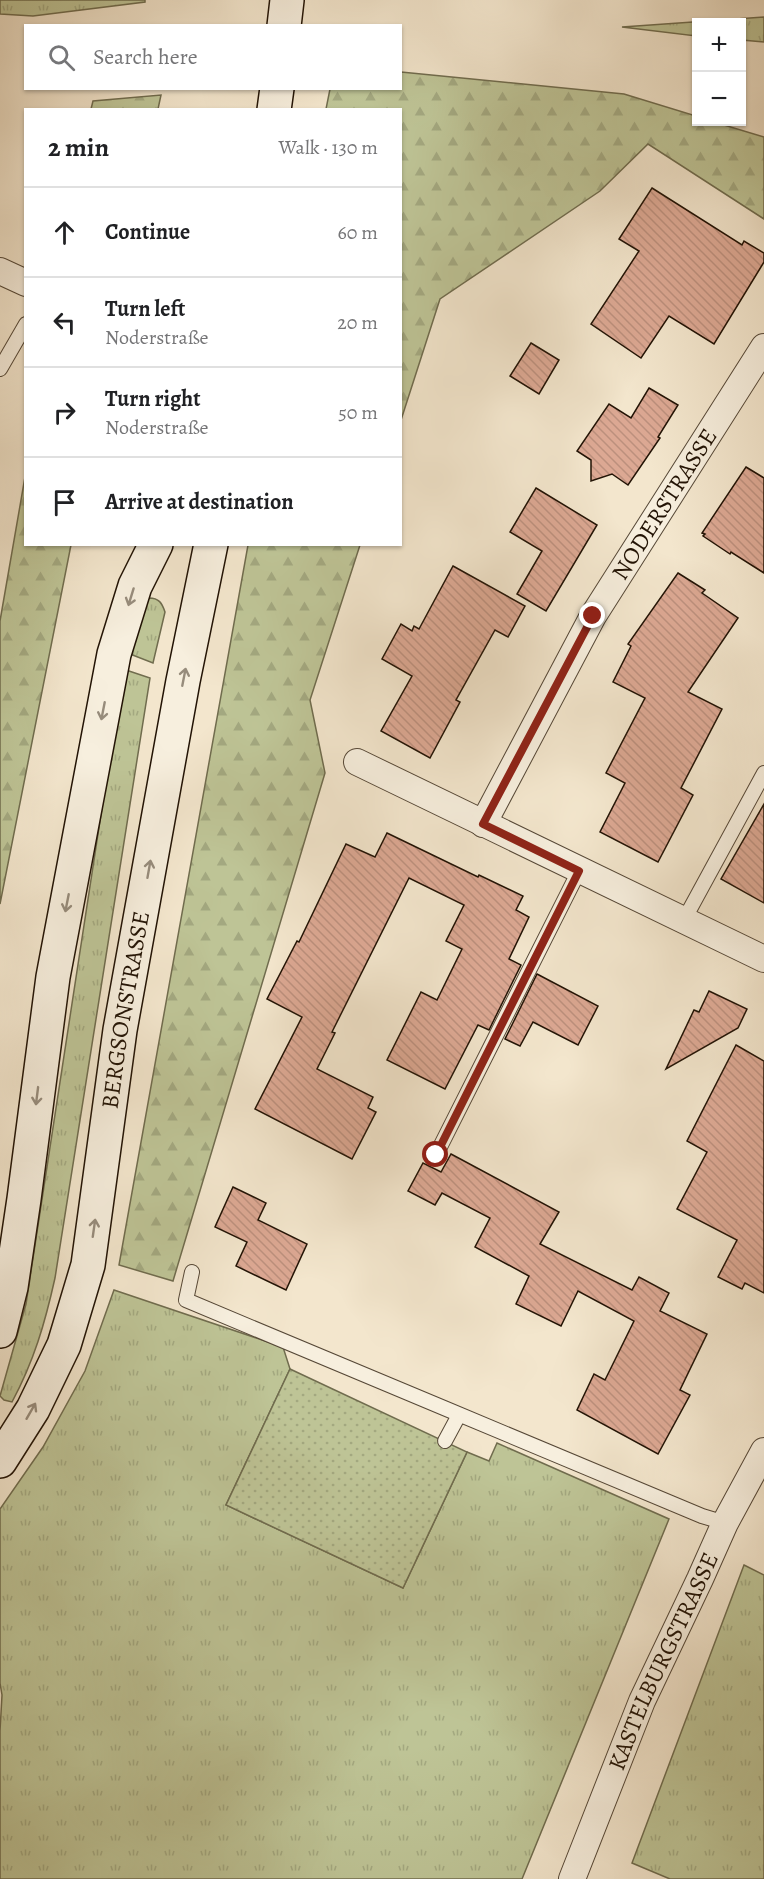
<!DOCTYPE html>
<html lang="en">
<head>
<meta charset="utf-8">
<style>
  :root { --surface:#fff; --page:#f6f6f6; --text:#202124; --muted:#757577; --line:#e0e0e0 }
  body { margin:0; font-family:Alegreya,serif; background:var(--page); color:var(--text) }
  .controls { position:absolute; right:18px; top:18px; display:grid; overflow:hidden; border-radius:0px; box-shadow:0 2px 4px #0004 }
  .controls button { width:54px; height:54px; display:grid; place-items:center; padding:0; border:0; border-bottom:2px solid var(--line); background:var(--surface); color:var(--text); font:30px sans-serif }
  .stop { position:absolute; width:18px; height:18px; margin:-14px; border:4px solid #8f2418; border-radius:50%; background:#fff }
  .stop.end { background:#8f2418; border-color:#fff; box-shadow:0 2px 6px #0008 }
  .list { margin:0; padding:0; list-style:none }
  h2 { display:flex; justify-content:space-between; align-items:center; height:78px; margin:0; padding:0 24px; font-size:26px }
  h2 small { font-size:20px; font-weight:400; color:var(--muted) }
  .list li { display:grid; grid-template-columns:39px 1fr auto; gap:18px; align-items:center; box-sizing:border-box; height:90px; padding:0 24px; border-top:2px solid var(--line) }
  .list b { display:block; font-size:22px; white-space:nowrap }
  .list p { margin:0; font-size:20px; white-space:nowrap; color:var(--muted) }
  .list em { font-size:20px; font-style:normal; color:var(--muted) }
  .icon { flex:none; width:33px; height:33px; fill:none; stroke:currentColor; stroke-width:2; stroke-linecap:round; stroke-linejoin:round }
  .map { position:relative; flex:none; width:764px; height:1879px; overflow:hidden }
  .search { position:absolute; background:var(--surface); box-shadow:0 2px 4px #0004; left:24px; top:24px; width:378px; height:66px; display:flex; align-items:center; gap:15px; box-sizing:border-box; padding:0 21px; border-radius:0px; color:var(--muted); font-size:22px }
  .panel { position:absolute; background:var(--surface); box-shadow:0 2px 4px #0004; left:24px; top:108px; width:378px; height:438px; border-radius:0px }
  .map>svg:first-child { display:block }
  .grass { fill:url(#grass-tufts); stroke:#706c4e; stroke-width:1.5 }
  .forest { fill:url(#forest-firs); stroke:#706c4e; stroke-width:1.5 }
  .park { fill:url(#park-dots); stroke:#706c4e; stroke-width:1.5 }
  .building { fill:url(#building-back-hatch); stroke:#221305; stroke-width:1.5 }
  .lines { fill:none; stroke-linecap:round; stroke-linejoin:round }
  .lane-casing { stroke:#564837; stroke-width:16 }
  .street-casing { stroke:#564837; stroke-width:28 }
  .secondary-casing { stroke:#221305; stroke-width:36 }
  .lane { stroke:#f7efde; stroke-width:14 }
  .street { stroke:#f7efde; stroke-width:26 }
  .secondary { stroke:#f7efde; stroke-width:33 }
  .oneway { stroke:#978c7c }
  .route { stroke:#8f2418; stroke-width:8 }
  .labels { text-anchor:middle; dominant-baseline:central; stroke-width:6; stroke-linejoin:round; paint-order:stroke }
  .street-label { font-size:24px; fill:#221305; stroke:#f7efde }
</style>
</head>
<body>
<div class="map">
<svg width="764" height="1879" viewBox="0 0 764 1879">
  <defs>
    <pattern id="grass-tufts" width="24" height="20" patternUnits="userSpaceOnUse" patternTransform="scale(1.5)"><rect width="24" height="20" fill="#bec496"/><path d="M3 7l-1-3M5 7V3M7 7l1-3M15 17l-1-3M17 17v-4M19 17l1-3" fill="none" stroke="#a3a880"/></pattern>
    <pattern id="forest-firs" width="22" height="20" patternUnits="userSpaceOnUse" patternTransform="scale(1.5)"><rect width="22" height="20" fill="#bec496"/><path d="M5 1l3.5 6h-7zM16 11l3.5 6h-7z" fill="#a3a880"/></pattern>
    <pattern id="park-dots" width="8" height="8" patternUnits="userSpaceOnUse" patternTransform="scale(1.5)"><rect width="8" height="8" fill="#bec496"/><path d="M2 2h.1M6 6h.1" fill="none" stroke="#a3a880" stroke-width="1.8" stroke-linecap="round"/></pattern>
    <pattern id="building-back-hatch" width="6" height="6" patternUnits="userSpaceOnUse" patternTransform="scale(1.5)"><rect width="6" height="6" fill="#dca893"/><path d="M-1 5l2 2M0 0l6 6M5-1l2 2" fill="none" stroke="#bc907d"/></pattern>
  </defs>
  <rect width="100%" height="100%" fill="#f3e6cd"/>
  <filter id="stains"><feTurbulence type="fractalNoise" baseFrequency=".00333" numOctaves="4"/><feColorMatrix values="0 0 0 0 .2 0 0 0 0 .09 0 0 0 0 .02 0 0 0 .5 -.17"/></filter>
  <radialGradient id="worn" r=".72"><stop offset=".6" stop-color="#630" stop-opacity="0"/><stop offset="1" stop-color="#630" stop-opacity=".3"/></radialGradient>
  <g class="grass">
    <path d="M0 0H145V2L33 16 0 14Z"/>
    <path d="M764 17V42L742 40V22H696V36L622 27Z"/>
    <path d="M149 598C159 598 162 603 165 612L153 663 130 654 144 600Z"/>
    <path d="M126 670 150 678 55 1278C45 1323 34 1361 12 1402L4 1400 0 1396 26 1304 113 736Z"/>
    <path d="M114 1290 283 1347 290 1369 226 1505 403 1588 467 1452 489 1461 497 1443 669 1519 522 1879H0V1731L2 1695 0 1683V1509L43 1447 85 1371Z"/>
    <path d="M744 1565 764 1575V1879H670L632 1863Z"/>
  </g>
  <g class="forest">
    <path d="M401 72 624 94 696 116V122H714L764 137V219L648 144 600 191 440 299 401 420 400 110 326 109 330 89 400 88Z"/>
    <path d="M161 95 158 109H91L93 101Z"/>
    <path d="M25 477 26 544 71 545 0 904V621Z"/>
    <path d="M248 545H360L310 700 325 773 173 1281 119 1265Z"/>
  </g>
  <path class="park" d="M290 1369 467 1452 403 1588 226 1505Z"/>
  <g class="building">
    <path d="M652 188 742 245 744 241 764 253V262L714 344 669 316 641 358 591 324 639 251 619 239Z"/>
    <path d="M531 343 559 360 539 394 510 376Z"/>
    <path d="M649 388 678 405 658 437 660 438 628 485 612 474 591 481V460L577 451 609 404 631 418Z"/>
    <path d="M746 467 764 478V573L731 552 730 554 703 536 705 534 702 533Z"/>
    <path d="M536 488 597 525 546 611 517 594 542 551 510 532Z"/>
    <path d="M453 566 525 606 508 637 495 630 456 700 460 702 430 758 381 731 412 676 382 659 401 624 412 631 414 626 419 629Z"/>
    <path d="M678 573 705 590 702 593 738 618 688 692 722 709 681 788 693 795 658 862 600 832 625 783 606 773 645 698 613 682 631 646 628 644Z"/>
    <path d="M764 804V903L721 879Z"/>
    <path d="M387 833 478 877 479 875 523 896 516 910 529 917 509 959 521 965 489 1030 478 1025 445 1089 387 1060 421 992 437 1000 462 949 446 941 464 905 409 878 332 1032 335 1033 317 1069 373 1097 368 1108 376 1112 352 1159 255 1109 302 1017 267 999 297 941 299 942 346 844 375 857Z"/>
    <path d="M537 974 598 1006 578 1045 533 1022 520 1046 505 1039Z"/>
    <path d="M709 991 747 1009 738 1028 666 1069 694 1010 699 1012Z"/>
    <path d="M736 1045 764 1061V1293L745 1283 742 1289 718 1277 737 1240 677 1209 707 1152 687 1141Z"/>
    <path d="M451 1154 559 1212 540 1244 632 1290 639 1277 669 1293 660 1311 707 1334 680 1390 690 1395 658 1454 577 1410 594 1374 605 1380 634 1321 578 1291 561 1326 516 1304 529 1276 475 1247 490 1218 442 1193 435 1205 408 1191 423 1163 441 1172Z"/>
    <path d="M233 1187 266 1203 258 1220 307 1244 286 1290 236 1266 247 1242 215 1227Z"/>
  </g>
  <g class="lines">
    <defs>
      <g id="lane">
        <path d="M0 369 26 324"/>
        <path d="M684 920 764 773"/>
        <path d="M436 1155 579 871"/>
        <path d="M192 1272 186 1300C358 1371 530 1445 702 1516L725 1523"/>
        <path d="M445 1441 459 1415"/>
      </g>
      <g id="street">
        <path d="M0 271 26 283"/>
        <path d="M357 762 764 959"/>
        <path id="s1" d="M483 824 593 616 764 347"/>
        <path id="s2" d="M572 1879 642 1701 700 1579 725 1523 764 1451"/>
      </g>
      <g id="secondary">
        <path d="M284 26 287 0"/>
        <path d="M274 110 277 88"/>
        <path d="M0 1331 11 1287 24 1199 53 977 114 654 135 586 156 544"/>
        <path id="s3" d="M0 1461 33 1409 64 1345 88 1265 120 1030 183 681 211 544"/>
      </g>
    </defs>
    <use href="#lane" class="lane-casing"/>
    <use href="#street" class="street-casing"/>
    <use href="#secondary" class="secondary-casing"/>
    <use href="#lane" class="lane"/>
    <use href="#street" class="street"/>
    <use href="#secondary" class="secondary"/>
  </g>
  <defs><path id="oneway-shaft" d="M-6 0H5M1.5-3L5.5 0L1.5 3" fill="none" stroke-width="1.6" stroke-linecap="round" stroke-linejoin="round" transform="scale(1.5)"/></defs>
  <g class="oneway">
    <use href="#oneway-shaft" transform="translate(131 597) rotate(107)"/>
    <use href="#oneway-shaft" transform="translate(184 677) rotate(-79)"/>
    <use href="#oneway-shaft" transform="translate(103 711) rotate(101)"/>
    <use href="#oneway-shaft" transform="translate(149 869) rotate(-80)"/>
    <use href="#oneway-shaft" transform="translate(67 903) rotate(101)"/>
    <use href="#oneway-shaft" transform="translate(37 1096) rotate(97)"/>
    <use href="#oneway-shaft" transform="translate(94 1228) rotate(-82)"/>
    <use href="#oneway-shaft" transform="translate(31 1411) rotate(-60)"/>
  </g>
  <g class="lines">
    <path class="route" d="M436 1155 579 871 483 824 593 616"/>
  </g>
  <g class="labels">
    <g class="street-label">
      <text stroke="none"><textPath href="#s1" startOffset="368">NODERSTRASSE</textPath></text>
      <text stroke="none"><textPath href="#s3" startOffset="474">BERGSONSTRASSE</textPath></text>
      <text stroke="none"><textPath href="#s2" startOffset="236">KASTELBURGSTRASSE</textPath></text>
    </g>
  </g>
  <rect width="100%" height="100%" filter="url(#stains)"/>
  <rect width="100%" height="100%" fill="url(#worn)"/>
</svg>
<div class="controls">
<button>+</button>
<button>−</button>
</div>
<div class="stop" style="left:436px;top:1155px"></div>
<div class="stop end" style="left:593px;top:616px"></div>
<div class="search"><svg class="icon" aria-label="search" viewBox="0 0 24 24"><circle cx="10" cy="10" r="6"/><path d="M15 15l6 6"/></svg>Search here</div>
<section class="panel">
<h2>2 min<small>Walk · 130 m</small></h2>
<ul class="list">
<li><svg class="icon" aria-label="ahead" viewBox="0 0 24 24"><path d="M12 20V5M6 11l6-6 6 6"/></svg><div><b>Continue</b></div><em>60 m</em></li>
<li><svg class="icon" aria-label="left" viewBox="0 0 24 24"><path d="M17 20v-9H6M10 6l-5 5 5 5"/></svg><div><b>Turn left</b><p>Noderstraße</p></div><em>20 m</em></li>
<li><svg class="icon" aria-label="right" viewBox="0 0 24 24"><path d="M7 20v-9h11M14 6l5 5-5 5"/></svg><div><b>Turn right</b><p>Noderstraße</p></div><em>50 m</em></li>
<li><svg class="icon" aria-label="arrive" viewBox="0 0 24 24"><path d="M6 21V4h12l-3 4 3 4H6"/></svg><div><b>Arrive at destination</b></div></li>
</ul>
</section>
</div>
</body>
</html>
